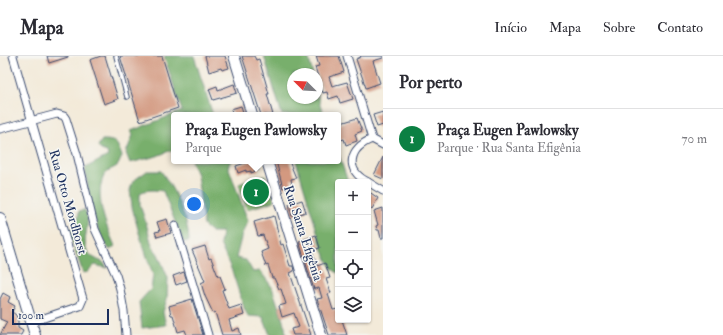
<!DOCTYPE html>
<html lang="pt">
<head>
<meta charset="utf-8">
<style>
  :root { --surface:#fff; --page:#f2f2f3; --text:#2b2b33; --muted:#7c7c81; --line:#e1e1e2; --accent:#0b8043 }
  body { margin:0; font-family:"IM FELL Double Pica",serif; background:var(--page); color:var(--text) }
  .controls { position:absolute; right:12px; bottom:12px; display:grid; overflow:hidden; border-radius:4px; box-shadow:0 1px 3px #0004 }
  .controls button { width:36px; height:36px; display:grid; place-items:center; padding:0; border:0; border-bottom:1px solid var(--line); background:var(--surface); color:var(--text); font:20px sans-serif }
  .compass { position:absolute; left:287px; top:12px; width:36px; height:36px; border-radius:50%; background:var(--surface); box-shadow:0 1px 3px #0004; rotate:294deg }
  .scale { position:absolute; left:12px; bottom:10px; width:97px; box-sizing:border-box; padding-left:4px; border:2px solid #1b2f5e; border-top:0; font-size:11px; line-height:14px; white-space:nowrap; color:#1b2f5e; -webkit-text-stroke:3px #f6f6f2; paint-order:stroke }
  .you { position:absolute; left:194px; top:148px; width:14px; height:14px; margin:-10px; border:3px solid #fff; border-radius:50%; background:#1a73e8; box-shadow:0 0 0 6px #1a73e833 }
  .badge { display:grid; place-items:center; width:26px; height:26px; border-radius:50%; background:var(--accent); color:#fff; font-size:13px; font-weight:700 }
  .pin { position:absolute; translate:-50% -50%; border:2px solid #fff; box-shadow:0 1px 4px #0006 }
  .popup { position:absolute; left:171px; top:56px; width:170px; height:52px; box-sizing:border-box; display:grid; place-content:center; border-radius:4px; background:var(--surface); filter:drop-shadow(0 1px 3px #0005); font-size:13px; white-space:nowrap; color:var(--muted) }
  .popup b { font-size:15px; color:var(--text) }
  .popup::after { content:''; position:absolute; left:50%; top:100%; margin-left:-8px; border:8px solid transparent; border-top-color:var(--surface) }
  .list { margin:0; padding:0; list-style:none }
  h2 { display:flex; justify-content:space-between; align-items:center; height:52px; margin:0; padding:0 16px; font-size:17px }
  h2 small { font-size:13px; font-weight:400; color:var(--muted) }
  .list li { display:grid; grid-template-columns:26px 1fr auto; gap:12px; align-items:center; box-sizing:border-box; height:60px; padding:0 16px; border-top:1px solid var(--line) }
  .list b { display:block; font-size:15px; white-space:nowrap }
  .list p { margin:0; font-size:13px; white-space:nowrap; color:var(--muted) }
  .list em { font-size:13px; font-style:normal; color:var(--muted) }
  .icon { flex:none; width:22px; height:22px; fill:none; stroke:currentColor; stroke-width:2; stroke-linecap:round; stroke-linejoin:round }
  .map { position:relative; flex:none; width:383px; height:279px; overflow:hidden }
  header { display:flex; align-items:center; gap:24px; box-sizing:border-box; height:56px; padding:0 20px; background:var(--surface); border-bottom:1px solid var(--line) }
  header strong { font-size:19px }
  nav { display:flex; gap:22px; margin-inline-start:auto; font-size:14px }
  main { display:flex }
  aside { flex:1; background:var(--surface) }
  .map>svg:first-child { display:block }
  .green { fill:#96cb7c; stroke:#587d6d }
  .forest { fill:#78af6c; stroke:#4a6f65 }
  .building { fill:#d39980 }
  .lines { fill:none; stroke-linecap:round; stroke-linejoin:round }
  .lane-casing { stroke:#3b4b70; stroke-width:5.5 }
  .street-casing { stroke:#3b4b70; stroke-width:9 }
  .secondary-casing { stroke:#3b4b70; stroke-width:12 }
  .lane { stroke:#fff; stroke-width:3.5 }
  .street { stroke:#fff; stroke-width:7 }
  .secondary { stroke:#fff; stroke-width:10 }
  .labels { text-anchor:middle; dominant-baseline:central; stroke-width:3; stroke-linejoin:round; paint-order:stroke }
  .street-label { font-size:13px; fill:#1b2f5e; stroke:#f6f6f2 }
</style>
</head>
<body>
<header>
<strong>Mapa</strong>
<nav><a>Início</a><a>Mapa</a><a>Sobre</a><a>Contato</a></nav>
</header>
<main>
<div class="map">
<svg width="383" height="279" viewBox="0 0 383 279">
  <rect width="100%" height="100%" fill="#f6f6f2"/>
  <filter id="ink" filterUnits="userSpaceOnUse"><feTurbulence type="fractalNoise" baseFrequency=".025" numOctaves="2"/><feDisplacementMap in="SourceGraphic" scale="8" xChannelSelector="R" yChannelSelector="G"/><feConvolveMatrix kernelMatrix="1 2 1 2 8 2 1 2 1" color-interpolation-filters="sRGB"/></filter>
  <filter id="wash" filterUnits="userSpaceOnUse"><feTurbulence type="fractalNoise" baseFrequency=".012" numOctaves="4" result="noise"/><feDisplacementMap in="SourceGraphic" scale="16" xChannelSelector="R" yChannelSelector="G"/><feGaussianBlur stdDeviation="0.9" result="paint"/><feColorMatrix in="noise" values="0 0 0 0 0 0 0 0 0 0 0 0 0 0 0 0 0 1.4 0 .05"/><feComposite in="paint" operator="in"/></filter>
  <g filter="url(#wash)">
    <rect width="100%" height="100%" fill="#f3ead9"/>
    <path class="green" d="M265 119 274 145 247 153 239 128Z"/>
    <g class="forest">
      <path d="M164 0H194L213 59H174V93L157 100 130 107 126 97 133 79 131 75 182 55Z"/>
      <path d="M264 0H308L313 18H293V42H317V34L320 49 325 59H282Z"/>
      <path d="M102 84C117 84 117 87 122 100 121 103 119 107 118 109 114 113 108 113 105 118 93 138 106 170 115 190L110 194C93 174 89 138 85 112L108 100 107 96 101 94 98 90Z"/>
      <path d="M338 96 348 126H338V217L332 213 323 195 296 105H338Z"/>
      <path d="M191 105H231L228 110 248 165 242 178 236 202 246 204 253 216 260 215 272 231 285 271 286 279H270L263 261 248 260 244 252 232 215 220 188 222 176H212L204 170 197 119Z"/>
      <path d="M147 115H161C175 135 188 161 189 185L183 186 163 135C155 134 147 133 140 137V149L146 167 152 190 158 198 168 222 167 243 163 256 166 269 142 272 139 246 151 233 153 219 139 177 132 151 130 134 133 125Z"/>
      <path d="M85 154C95 172 70 195 103 206L107 212 95 209 88 216 83 217 73 188 71 174 78 162 79 155Z"/>
    </g>
    <g id="blocks">
      <g class="building">
        <path d="M47 0H68V1L49 7Z"/>
        <path d="M101 0H105L118 43 104 48 90 4Z"/>
        <path d="M120 0H162L178 52 140 65Z"/>
        <path d="M205 0H225L229 12 222 14 221 12 209 16Z"/>
        <path d="M242 0H254L256 4 259 3 269 38H267L273 59H261Z"/>
        <path d="M316 0H339L344 16 329 21 332 30 347 26 353 43 340 47 338 40 329 43 327 36 323 37 315 11 319 10Z"/>
        <path d="M360 0H383V2L373 5 380 27 366 32 356 3 361 1Z"/>
        <path d="M234 28 237 37 213 44 209 33 217 30 218 34Z"/>
        <path d="M241 50 244 59H233L231 53Z"/>
        <path d="M383 56V69L377 71 373 59Z"/>
        <path d="M357 62 362 75 355 78 357 85 346 89 344 83 338 85V68Z"/>
        <path d="M383 101V123L374 119Z"/>
        <path d="M251 105H257L259 114 251 117V115L246 116V114L238 117 236 110Z"/>
        <path d="M276 105H289L296 122 291 123 292 129 283 132Z"/>
        <path d="M368 135 378 142 372 153 368 150Z"/>
        <path d="M302 144 306 156 292 160 289 148Z"/>
        <path d="M383 152V182H381L379 174H377L376 170 378 169 374 155Z"/>
        <path d="M274 160 281 189 283 188 290 210H293L294 215 290 217 311 279H293L291 273 299 271 294 257 282 261 279 250 286 248 281 233H279L274 222H272L268 209 266 210 261 196 268 193 263 179 258 180 254 166Z"/>
        <path d="M167 163 171 177 157 181 155 176 160 175 157 166Z"/>
        <path d="M316 179 320 192 312 194 317 210 325 207 330 222 326 223 331 237 328 238 333 254 338 253V264H342L347 279H329L317 243 322 242 319 232 314 233 311 224 299 185Z"/>
        <path d="M205 190 209 203 211 202 218 220H220L225 233 222 234 229 253 241 249 244 259 229 264 232 275 239 272 241 279H222L215 256 213 257 205 240 201 227 205 225 192 194Z"/>
        <path d="M184 216 187 225 176 229 173 220Z"/>
        <path d="M3 237 10 241 8 246 15 250 12 256 16 259 18 265V272L23 275 21 279H0L7 266 0 263V243Z"/>
        <path d="M192 243 200 269 203 279H187L185 274 178 276 173 259H171L169 250Z"/>
      </g>
    </g>
  </g>
  <g filter="url(#ink)">
    <use href="#blocks" fill-opacity="0" stroke="#3b4b70" stroke-width="1"/>
    <g class="lines">
      <defs>
        <path id="lane" d="M116 0 127 41"/>
        <g id="street">
          <path d="M13 0 83 243 80 250 32 266"/>
          <path d="M347 0 372 83"/>
          <path d="M0 73 57 58 64 60 66 63 77 98 95 173 116 219 120 233 124 255 126 279"/>
          <path d="M368 126C344 114 349 92 372 83L383 89"/>
          <path d="M368 126 383 135"/>
          <path d="M175 169 208 279"/>
        </g>
        <g id="secondary">
          <path d="M234 0 252 59"/>
          <path d="M267 105 321 279"/>
          <path d="M0 162 35 279"/>
        </g>
      </defs>
      <use href="#lane" class="lane-casing"/>
      <use href="#street" class="street-casing"/>
      <use href="#secondary" class="secondary-casing"/>
      <use href="#lane" class="lane"/>
      <use href="#street" class="street"/>
      <use href="#secondary" class="secondary"/>
    </g>
  </g>
  <g class="labels">
    <g class="street-label">
      <text transform="translate(68 146) rotate(74)">Rua Otto Mordhorst</text>
      <text transform="translate(303 177) rotate(72)">Rua Santa Efigênia</text>
    </g>
  </g>
</svg>
<div class="controls">
<button>+</button>
<button>−</button>
<button><svg class="icon" aria-label="locate" viewBox="0 0 24 24"><circle cx="12" cy="12" r="6"/><path d="M12 2v4M12 18v4M2 12h4M18 12h4"/></svg></button>
<button><svg class="icon" aria-label="layers" viewBox="0 0 24 24"><path d="M12 4l9 5-9 5-9-5zM3 14l9 5 9-5"/></svg></button>
</div>
<svg class="compass" viewBox="-18 -18 36 36"><path d="M0-13l5 13h-10z" fill="#e53935"/><path d="M0 13l5-13h-10z" fill="#7c7c81"/></svg>
<div class="scale">100 m</div>
<div class="you"></div>
<div class="pin badge" style="left:256px;top:136px">1</div>
<div class="popup"><b>Praça Eugen Pawlowsky</b>Parque</div>
</div>
<aside>
<h2>Por perto<small></small></h2>
<ul class="list">
<li><span class="badge">1</span><div><b>Praça Eugen Pawlowsky</b><p>Parque · Rua Santa Efigênia</p></div><em>70 m</em></li>
</ul>
</aside>
</main>
</body>
</html>
